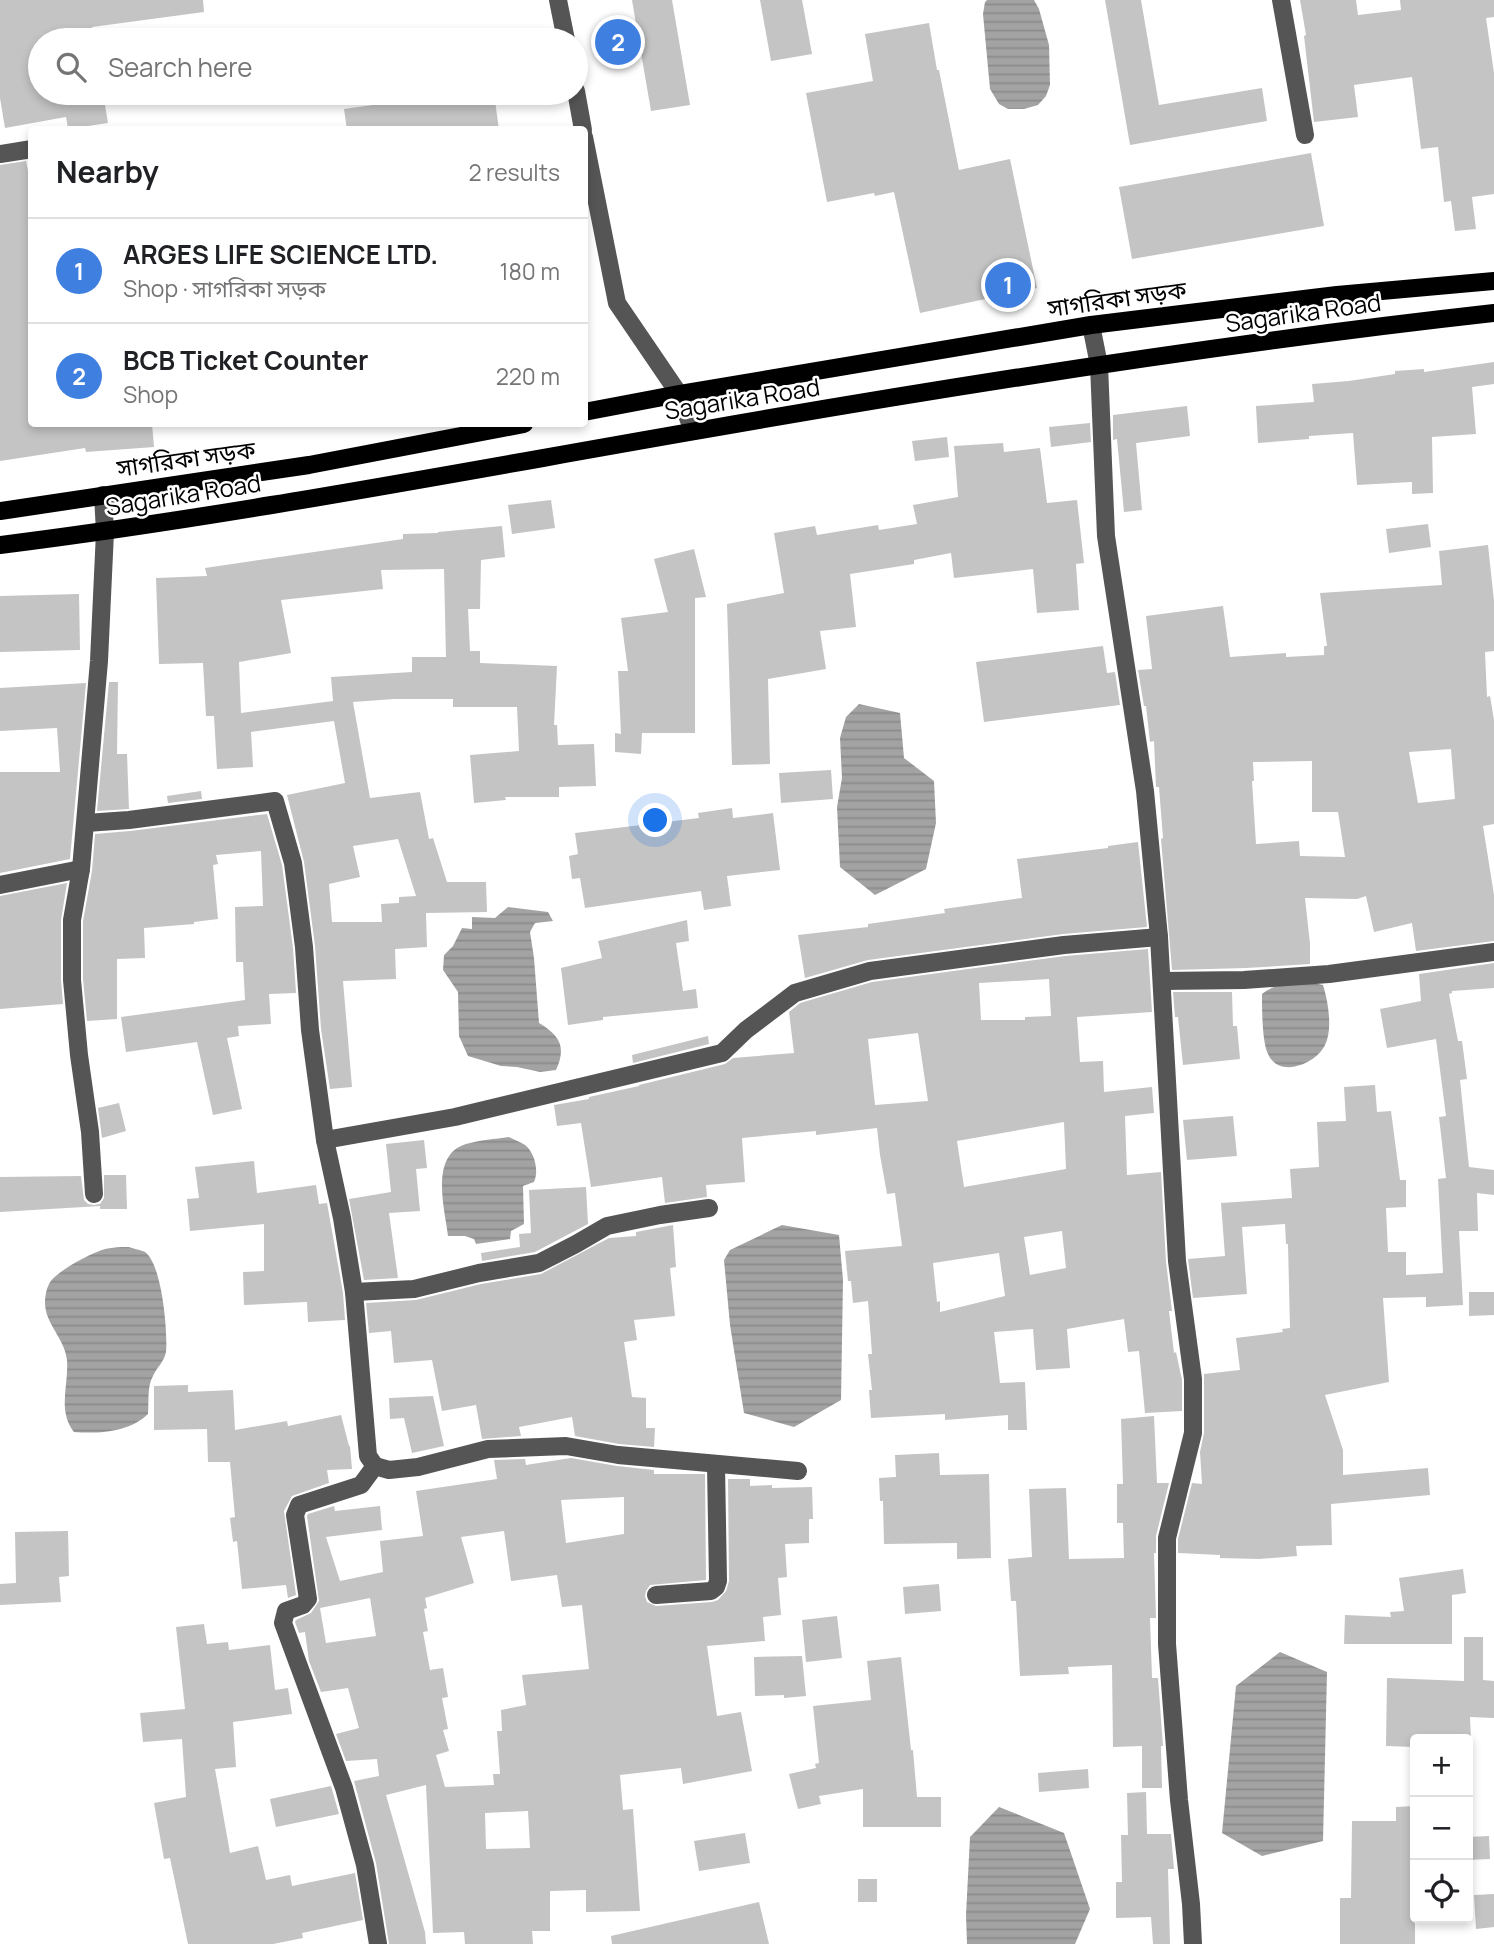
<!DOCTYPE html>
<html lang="en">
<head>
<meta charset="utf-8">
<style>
  :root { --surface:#fff; --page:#f6f6f6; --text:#202124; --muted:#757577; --line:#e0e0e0; --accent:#db2777 }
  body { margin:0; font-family:Manrope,"Noto Sans Bengali",sans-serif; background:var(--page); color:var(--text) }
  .controls { position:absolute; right:21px; bottom:21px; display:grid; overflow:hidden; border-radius:7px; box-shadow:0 4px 10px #0003 }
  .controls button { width:63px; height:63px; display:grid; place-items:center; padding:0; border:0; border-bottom:2px solid var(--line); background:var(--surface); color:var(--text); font:35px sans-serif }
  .you { position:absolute; left:656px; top:821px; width:24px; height:24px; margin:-18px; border:5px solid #fff; border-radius:50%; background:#1a73e8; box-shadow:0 0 0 10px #1a73e833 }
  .badge { display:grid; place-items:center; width:46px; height:46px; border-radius:50%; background:var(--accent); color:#fff; font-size:23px; font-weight:700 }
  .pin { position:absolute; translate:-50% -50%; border:4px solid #fff; box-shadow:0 2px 7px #0006 }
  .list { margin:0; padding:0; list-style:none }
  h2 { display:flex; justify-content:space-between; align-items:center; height:91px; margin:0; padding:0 28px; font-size:30px }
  h2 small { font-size:23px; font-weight:400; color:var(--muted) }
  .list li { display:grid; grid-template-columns:46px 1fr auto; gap:21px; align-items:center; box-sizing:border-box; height:105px; padding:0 28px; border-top:2px solid var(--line) }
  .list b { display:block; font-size:26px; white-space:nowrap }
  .list p { margin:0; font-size:23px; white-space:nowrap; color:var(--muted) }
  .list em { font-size:23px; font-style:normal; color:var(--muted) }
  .icon { flex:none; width:38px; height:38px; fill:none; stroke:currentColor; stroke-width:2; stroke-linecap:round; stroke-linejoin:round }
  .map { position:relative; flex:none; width:1494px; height:1944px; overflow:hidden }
  .search { position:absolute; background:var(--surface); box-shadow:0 4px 10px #0003; left:28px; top:28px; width:560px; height:77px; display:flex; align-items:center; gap:18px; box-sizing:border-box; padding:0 24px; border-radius:38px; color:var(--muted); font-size:26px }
  .panel { position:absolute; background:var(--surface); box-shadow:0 4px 10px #0003; left:28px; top:126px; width:560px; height:301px; border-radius:7px }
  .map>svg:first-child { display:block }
  .water { fill:url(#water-rules) }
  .building { fill:#c4c4c4; fill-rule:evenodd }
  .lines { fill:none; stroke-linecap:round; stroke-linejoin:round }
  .minor { stroke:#555; stroke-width:18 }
  .major { stroke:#000; stroke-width:18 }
  .labels { text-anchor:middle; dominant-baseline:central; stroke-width:5; stroke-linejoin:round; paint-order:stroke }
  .street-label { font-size:24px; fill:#000; stroke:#fff }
</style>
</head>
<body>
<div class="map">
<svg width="1494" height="1944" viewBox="0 0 1494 1944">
  <defs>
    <pattern id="water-rules" width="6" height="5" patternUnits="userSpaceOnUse" patternTransform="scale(1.75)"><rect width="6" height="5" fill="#a3a3a3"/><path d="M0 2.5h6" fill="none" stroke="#8b8b8b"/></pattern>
  </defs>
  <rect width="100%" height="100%" fill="#fff"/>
  <g class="water">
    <path d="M987 0H1034L1039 9 1049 45 1050 85 1046 96 1038 105 1024 109H1008L999 104 990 89 983 14 985 2Z"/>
    <path d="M859 704 900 713 904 758 934 781 936 823 926 869 875 895 840 867 837 807 842 778 840 738 846 717Z"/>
    <path d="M508 907 548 912 553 921 535 923 530 932 534 958 539 1023C559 1035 567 1046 556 1070L540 1072 517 1067 501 1066 468 1056 459 1036 458 992 443 970 444 955 453 946 462 928 472 929V917L495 918Z"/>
    <path d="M1313 983 1323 985C1328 1001 1333 1029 1325 1045 1316 1064 1279 1079 1268 1054 1262 1042 1262 1009 1262 994 1276 982 1295 984 1313 983Z"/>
    <path d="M509 1137C514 1140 521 1142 525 1145 535 1153 539 1171 534 1182L523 1186 524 1224 511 1231 510 1239 476 1244 474 1239 465 1236H448C445 1210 429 1155 466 1144 480 1140 495 1139 509 1137Z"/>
    <path d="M782 1225 839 1235 843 1280 841 1400 794 1427 744 1413 730 1325 724 1260 730 1250Z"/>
    <path d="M129 1247C134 1249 141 1250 145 1252 162 1264 168 1332 166 1352 164 1362 157 1367 153 1376 147 1386 149 1402 148 1414 130 1432 99 1434 74 1432 57 1410 69 1385 67 1360 65 1341 50 1328 46 1311 44 1303 45 1292 49 1284 54 1273 86 1256 97 1252 108 1247 119 1247 129 1247Z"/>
    <path d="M1280 1652 1327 1672 1323 1841 1262 1856 1222 1833 1236 1686Z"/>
    <path d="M999 1807 1064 1833 1090 1909 1075 1944H967L966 1915 970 1837Z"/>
  </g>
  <g class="building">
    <path d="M0 0H203L204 12 92 27 94 40H40V93H103L108 123 68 129 66 117 5 128 0 98Z"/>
    <path d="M632 0H672L690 105 651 111Z"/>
    <path d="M760 0H802L812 54 771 61Z"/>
    <path d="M1105 0H1141L1159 105 1262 88 1267 121 1130 145Z"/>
    <path d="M1300 0H1356L1358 15 1401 10 1400 0H1494V17L1486 18 1494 73V194L1472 197 1476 229 1455 231 1451 201 1444 202 1438 147 1421 149 1412 77 1354 85 1358 117 1314 122 1304 36 1306 35Z"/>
    <path d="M929 23 937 70H939L959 170 1010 159 1037 288 920 313 894 192 875 196 874 193 827 202 806 93 873 81 865 34Z"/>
    <path d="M461 93H494L499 130H347L344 109Z"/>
    <path d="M1311 153 1324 226 1132 259 1119 187Z"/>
    <path d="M26 161 32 191V424H152L154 447 86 452 85 448 0 461V165Z"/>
    <path d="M1494 362V384L1472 387 1476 434 1432 437 1433 493 1412 494V482L1357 485 1353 433 1309 436V439L1258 443 1256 406 1314 402 1312 384 1349 381 1395 374V371L1424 369V372Z"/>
    <path d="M1187 406 1190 436 1136 443 1142 510 1124 512 1117 439 1113 440V415Z"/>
    <path d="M1090 423 1091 442 1051 447 1049 427Z"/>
    <path d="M947 437 949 457 915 461 912 441Z"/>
    <path d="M1003 443 1004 452 1040 448 1047 503 1077 500 1084 563 1076 564 1079 610 1037 613 1033 569 954 578 951 553 914 560V564L850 574 856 627 820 631 826 669 768 679 770 764 732 765 727 604 784 593 774 533 815 526 817 535 878 525 879 530 917 524 913 505 958 497 954 446Z"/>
    <path d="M551 500 555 528 512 534 508 505Z"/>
    <path d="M1428 524 1431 547 1389 553 1386 529Z"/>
    <path d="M502 526 505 557 481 560 480 609H468L470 651H480V663L557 666 554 725H557L558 745 594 744 596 786 559 787V797H505L506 800 474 803 470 755 519 751 517 707H453V699H394L353 702 370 798 420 792 429 839 433 838 447 882H486L487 912 426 913 427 947 395 949 396 979 343 981 352 1087 330 1089 321 1029 315 946 304 862 287 795 345 783 334 721 251 732 253 767 217 769 214 716H206L203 663 159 664 156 578 207 576 205 568 403 539V534L438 533V532ZM444 569 446 657H412V672L331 677 333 701 241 713 239 662 291 653 281 600 383 589 381 570ZM398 839 416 896 399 897V903L381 904 382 922H332L329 884 360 877 353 846Z"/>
    <path d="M1488 545 1494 601V651L1485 652 1487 697 1490 696 1494 720V824L1483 826 1494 895V941L1416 951 1412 923 1374 932 1366 896 1357 899 1305 898 1310 944V964L1246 968 1172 970 1161 839 1163 838 1159 787H1156L1154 741 1150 742 1146 706H1144L1138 670 1152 669 1146 616 1223 606 1230 657 1286 653V657L1324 655V646H1327L1320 593 1442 585 1439 551ZM1451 749 1455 799 1418 803 1409 752ZM1312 761V812H1338L1345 857 1300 856 1299 841 1256 844 1252 781H1254L1253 762Z"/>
    <path d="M694 549 706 597 695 598V733H642L641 754 615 752V733L621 734 618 671H628L621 618 668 612 654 559Z"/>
    <path d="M79 594 80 650 0 652V596Z"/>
    <path d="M1103 646 1107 673 1115 672 1120 705 984 722 976 662Z"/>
    <path d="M109 682H118L117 754H127L129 809 97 811Z"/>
    <path d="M86 683 70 859 0 873V772H60L57 728 0 731V688Z"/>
    <path d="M831 770 833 799 781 803 779 773Z"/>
    <path d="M201 791 202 799 168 803 167 796Z"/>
    <path d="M732 808 733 818 773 813 780 870 727 876 731 906 704 910 701 891 585 908 580 878 572 879 569 856 578 854 575 833 699 818 698 813Z"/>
    <path d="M267 814 282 865 293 948 296 993 269 994 271 1024 238 1026 239 1036 227 1038 242 1109 213 1115 197 1042 126 1052 121 1017 245 1000 243 962H236L235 907 263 906 261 851 216 855 218 864 213 865 218 919 194 922V924L144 928 145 958 117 959V1019L87 1021 83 979V921L92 871 95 834 130 831Z"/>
    <path d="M1138 842 1147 927 1063 934 868 960 805 978 798 935 868 927V924L945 913 944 909 1022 898 1017 859 1108 848V846Z"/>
    <path d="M67 883 61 920V980L63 1004 0 1009V896Z"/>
    <path d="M687 920 689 941 676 943 683 991 696 989 698 1008 603 1017V1020L568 1025 561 968 602 958 598 941Z"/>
    <path d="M1148 949 1152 1012 1077 1017 1080 1062 1103 1061 1104 1092 1152 1087 1154 1113 1125 1116 1127 1175 1161 1172 1166 1262 1172 1311H1169L1174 1353 1176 1352 1182 1380V1411L1145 1413 1139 1351 1128 1352 1124 1319 1067 1329 1070 1368 1036 1370 1033 1329 994 1332 1000 1383 1025 1382 1027 1430H1008V1415L945 1420V1414L871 1418 869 1390H872L868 1354H872L868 1301 853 1303 851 1281H848L845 1251 902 1246 895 1193 887 1194 880 1155 877 1128 816 1135V1131L742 1138 745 1182 706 1185 707 1197 665 1203 662 1177 591 1187 581 1123 557 1126 554 1105 589 1099V1097L639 1086V1085L725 1064 733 1058 794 1053 789 1012 800 1003 872 982 1065 956ZM1049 979 1051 1016 1025 1017V1020H981L979 983ZM918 1033 928 1101 875 1105 868 1039ZM1064 1122 1066 1169 964 1187 957 1141ZM1062 1231 1066 1268 1030 1275 1024 1237ZM999 1253 1005 1296 940 1312V1301L937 1302 933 1263Z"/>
    <path d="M1494 963V988L1452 991V993L1449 994 1458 1041H1462L1467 1079 1460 1080 1469 1167 1494 1170V1195L1477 1193 1478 1231H1459L1463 1305 1426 1307V1297L1383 1298 1389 1382 1325 1395 1343 1450V1475L1428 1468 1430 1495 1331 1504 1332 1545 1296 1546 1297 1556 1259 1559 1220 1558V1555L1178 1553V1539L1192 1483 1202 1484 1200 1452 1204 1433V1374L1240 1370 1236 1338 1283 1332 1282 1329 1290 1328 1288 1244H1286L1285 1224 1242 1227 1247 1294 1193 1298 1188 1259 1225 1256 1221 1203 1292 1198 1290 1169 1319 1167 1317 1122 1346 1121 1344 1087 1375 1085 1377 1112 1391 1111 1400 1180H1406V1207L1386 1208 1388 1252H1406V1275L1443 1273 1438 1179 1446 1178 1439 1117 1446 1116 1436 1039 1387 1048 1380 1009 1421 1001 1419 974Z"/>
    <path d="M1173 992H1232L1233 1026H1237L1240 1059 1183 1065 1178 1017H1175Z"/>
    <path d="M708 1036 709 1044 633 1063 632 1055Z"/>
    <path d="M119 1103 126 1131 102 1138 98 1108Z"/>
    <path d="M1233 1116 1237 1156 1187 1160 1183 1120Z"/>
    <path d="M424 1140 427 1168 416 1169 420 1211 389 1213 398 1278 364 1280 349 1199 391 1192 386 1144Z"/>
    <path d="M254 1161 257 1193 316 1185 319 1204 327 1203 343 1293 345 1320 308 1322 307 1302 244 1305 243 1272 264 1271V1224L190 1231 187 1199 199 1198 195 1167Z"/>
    <path d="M104 1175H126L127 1209H100V1206L0 1212V1177L81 1176 84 1200 88 1204 94 1205 100 1204 104 1198Z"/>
    <path d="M586 1187 588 1224 535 1252 482 1261 481 1253 520 1247 519 1234 531 1233 529 1190Z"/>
    <path d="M673 1225 676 1267 670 1268 675 1316 634 1320 637 1340 624 1342 632 1397 646 1398V1428H655L654 1447 619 1444 575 1436 572 1417 519 1427 521 1436 482 1439 476 1405 442 1411 432 1360 394 1363 391 1331 369 1333 366 1303 416 1300 481 1284 541 1274 609 1238 636 1236V1232Z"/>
    <path d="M1469 1292H1494V1315L1469 1316Z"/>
    <path d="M188 1385V1392L233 1390 235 1430 287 1421 288 1426 341 1415 349 1446H350L352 1469 327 1470 329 1483 292 1496 284 1511 296 1595 288 1598 286 1585 242 1589 237 1541 233 1542 230 1518 235 1517 230 1462H208L207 1429 154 1430V1386Z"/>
    <path d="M433 1396 444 1446 412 1453 404 1418 390 1419 389 1398Z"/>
    <path d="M1154 1416 1157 1483H1169L1156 1536V1553H1154L1156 1618H1150L1152 1678H1158L1163 1746H1161L1162 1788H1142V1746L1113 1747 1112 1665 1068 1667 1069 1674 1020 1676 1016 1601H1011L1008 1559 1032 1557 1029 1489 1066 1488 1069 1559 1124 1558 1123 1523H1117V1484H1123L1121 1419Z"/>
    <path d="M939 1453 940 1475 989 1474 991 1558 957 1559V1543L884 1544 883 1501H880L879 1478 896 1477 895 1455Z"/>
    <path d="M571 1458 617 1466 654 1470V1474H705L706 1580 650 1585 646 1591 645 1596 647 1602 656 1606 712 1602 718 1600 726 1591 729 1581 728 1479H750V1486L772 1485V1488L812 1487 813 1519H809V1543L785 1544 787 1577 778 1578 781 1615 763 1617 765 1641 707 1646 717 1716 741 1712 752 1771 683 1784 681 1768 620 1775 623 1810 633 1809 640 1911 586 1912V1890L550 1891V1931H532L533 1944H465L464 1932 433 1933 426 1785 386 1795 425 1932 426 1944H389L376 1863 354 1781 379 1776 377 1759 346 1761 336 1734 359 1728 348 1688 321 1692 309 1661 305 1632 299 1633 295 1622 296 1620 311 1613 319 1601 307 1516 308 1514 334 1506 335 1511 380 1506 382 1530 326 1537 340 1581 383 1572 380 1541 423 1536 416 1491 497 1479 494 1460 525 1459 526 1465ZM624 1497V1534L566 1543 561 1500ZM504 1531 511 1581 557 1575 562 1607 582 1605 589 1669 522 1675 526 1705 501 1710 502 1731H497L500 1774H493L494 1785 445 1787 436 1755 449 1751 443 1730 448 1729 442 1698 448 1697 443 1668 430 1670 423 1632 428 1631 424 1609 427 1608 425 1598 474 1583 461 1537ZM370 1598 376 1636 326 1643 320 1608ZM528 1811 530 1848 486 1849 485 1813Z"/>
    <path d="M68 1531 69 1576 59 1577 61 1602 0 1605V1584L16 1583 15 1532Z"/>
    <path d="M1463 1569 1466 1593 1452 1595V1644H1344L1345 1615 1391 1617 1390 1612 1404 1611 1399 1578Z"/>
    <path d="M939 1584 941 1611 905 1614 903 1587Z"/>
    <path d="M837 1616 842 1658 806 1662 802 1620Z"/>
    <path d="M204 1624 207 1644 228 1642 229 1650 270 1645 275 1690 288 1688 292 1714 233 1722 236 1767 215 1769 230 1853 258 1846 266 1880 290 1875 292 1886 355 1873 363 1920 302 1933 303 1938 273 1944H188L170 1858 164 1859 154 1803 186 1797 182 1739 143 1742 140 1713 185 1709 176 1627Z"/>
    <path d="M1464 1637H1483V1680L1494 1681V1718L1470 1717 1471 1739H1415V1747L1386 1746 1387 1678 1464 1681Z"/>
    <path d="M802 1656 806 1696 784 1698V1695L755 1696 754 1657Z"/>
    <path d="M901 1657 911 1750H913L917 1797H941V1827H863V1789L819 1796 821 1804 798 1809 789 1774 816 1768 815 1764 819 1763 813 1706 871 1700 867 1661Z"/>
    <path d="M1088 1769 1089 1788 1039 1792 1038 1773Z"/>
    <path d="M331 1786 339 1814 276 1827 270 1799Z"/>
    <path d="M1146 1792 1147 1834H1171L1174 1869H1168L1170 1944H1153L1151 1917 1116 1918V1882H1122L1121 1835H1128L1127 1793Z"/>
    <path d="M1415 1806V1944H1340V1898H1351L1352 1821H1396V1807Z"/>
    <path d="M745 1833 750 1863 699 1871 694 1841Z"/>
    <path d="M1489 1836 1490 1859 1468 1860V1837Z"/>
    <rect x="858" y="1879" width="19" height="23"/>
    <path d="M1494 1894V1927L1476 1929 1474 1895Z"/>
    <path d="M759 1902 769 1944H612L611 1936Z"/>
  </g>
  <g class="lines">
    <g class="minor">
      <path d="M558 0 566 40"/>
      <path d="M1281 0 1305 135"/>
      <path d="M576 91 583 130"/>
      <path d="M584 137 617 303 679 394 693 431"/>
      <path d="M0 154 32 149"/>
      <path d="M1091 325 1099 365 1106 536 1145 791 1159 937 1177 1261 1193 1379V1433L1167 1538V1644L1179 1800 1191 1904 1193 1944"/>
      <path d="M86 823 129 820 275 801 293 863 304 947 310 1030 325 1140 455 1117 722 1053 746 1030 795 993 870 971 1064 945 1159 937"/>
      <path d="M0 885 81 869"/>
      <path d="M1162 981 1244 980 1329 974 1494 952"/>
      <path d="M325 1140 342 1218 354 1292 368 1456 375 1466 389 1470 418 1467 488 1449 566 1446 618 1455 798 1471"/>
      <path d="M94 1194 90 1132 79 1055 72 980V920L81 869 99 661 105 532 103 495"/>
      <path d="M354 1292 414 1289 479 1273 539 1263 576 1244 607 1226 660 1215 709 1208"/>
      <path d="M375 1466 361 1485 299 1505 295 1515 308 1599 303 1605 286 1611 283 1623 344 1788 365 1865 378 1944"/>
      <path d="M656 1595 711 1591 716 1587 718 1581 716 1465"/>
    </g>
    <g class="major">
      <path d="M584 412 679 394 1091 325 1337 295 1494 281"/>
      <path d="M0 511 309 465 524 424"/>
      <path d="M0 545C231 516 460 472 690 432 957 385 1225 343 1494 313"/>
    </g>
  </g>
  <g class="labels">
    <g class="street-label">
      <text transform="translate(1117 298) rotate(-8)">সাগরিকা সড়ক</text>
      <text transform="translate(1303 312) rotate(-8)">Sagarika Road</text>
      <text transform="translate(742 398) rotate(-9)">Sagarika Road</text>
      <text transform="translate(186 458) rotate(-8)">সাগরিকা সড়ক</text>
      <text transform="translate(183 494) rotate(-9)">Sagarika Road</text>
    </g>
  </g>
</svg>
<div class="controls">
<button>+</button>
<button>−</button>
<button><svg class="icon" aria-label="locate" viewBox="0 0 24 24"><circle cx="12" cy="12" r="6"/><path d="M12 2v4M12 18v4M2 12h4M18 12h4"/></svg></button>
</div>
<div class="you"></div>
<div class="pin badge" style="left:1008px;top:285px;background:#3f7fe0">1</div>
<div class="pin badge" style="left:618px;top:42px;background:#3f7fe0">2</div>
<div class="search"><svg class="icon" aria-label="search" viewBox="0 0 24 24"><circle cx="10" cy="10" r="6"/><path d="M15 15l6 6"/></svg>Search here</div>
<section class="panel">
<h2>Nearby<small>2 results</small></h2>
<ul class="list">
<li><span class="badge" style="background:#3f7fe0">1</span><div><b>ARGES LIFE SCIENCE LTD.</b><p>Shop · সাগরিকা সড়ক</p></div><em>180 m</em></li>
<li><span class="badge" style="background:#3f7fe0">2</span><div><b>BCB Ticket Counter</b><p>Shop</p></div><em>220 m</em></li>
</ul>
</section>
</div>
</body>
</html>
